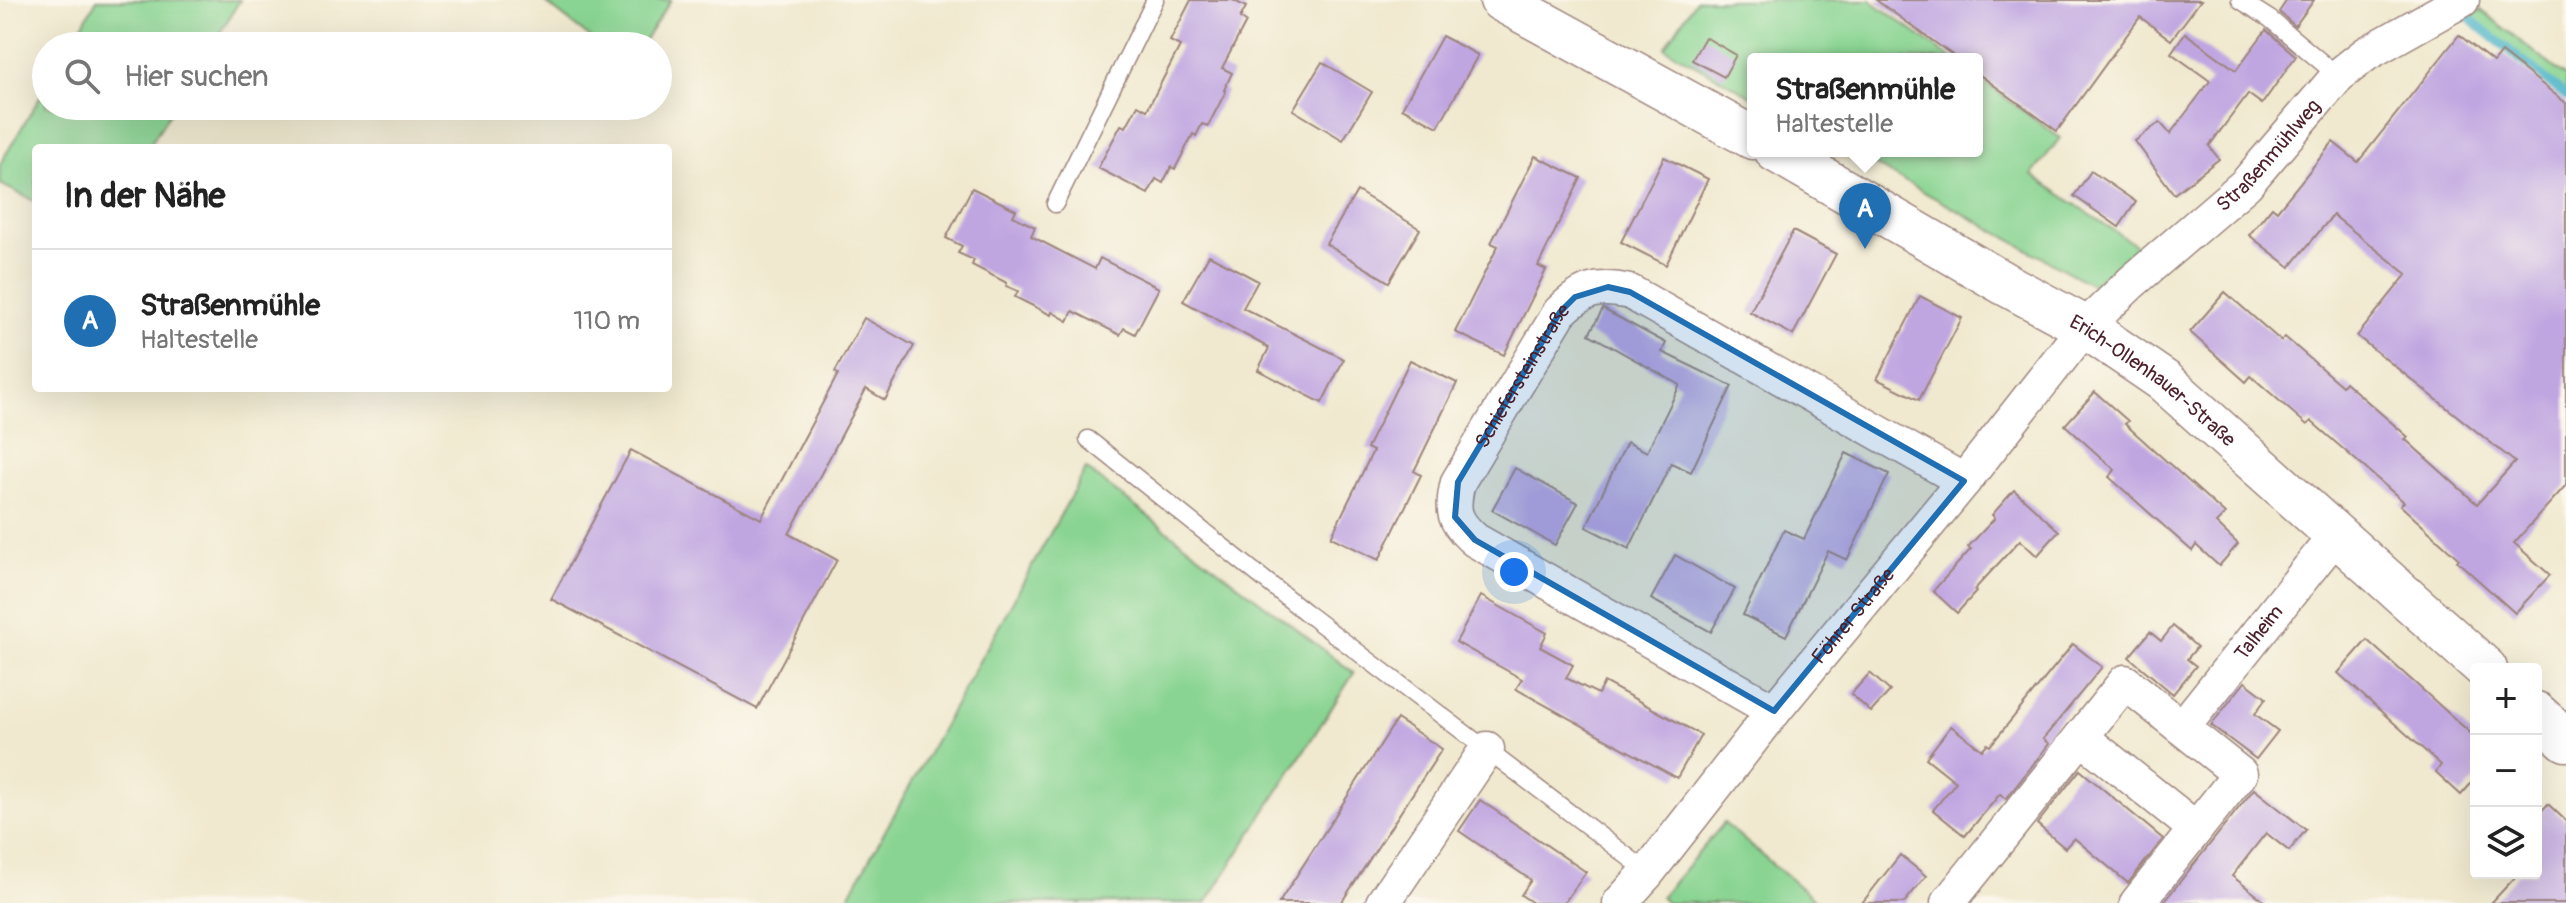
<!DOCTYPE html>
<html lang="de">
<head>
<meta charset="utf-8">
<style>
  :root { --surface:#fff; --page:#f2f2f2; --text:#222; --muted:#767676; --line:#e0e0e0; --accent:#1f6fb2 }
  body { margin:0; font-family:Pangolin,sans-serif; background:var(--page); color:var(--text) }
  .controls { position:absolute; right:24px; bottom:24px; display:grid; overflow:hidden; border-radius:8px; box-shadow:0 8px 32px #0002 }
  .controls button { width:72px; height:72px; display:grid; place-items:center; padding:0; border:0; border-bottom:2px solid var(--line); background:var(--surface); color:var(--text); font:40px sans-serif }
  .you { position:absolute; left:1514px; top:572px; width:28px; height:28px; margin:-20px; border:6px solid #fff; border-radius:50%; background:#1a73e8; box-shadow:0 0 0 12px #1a73e833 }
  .badge { display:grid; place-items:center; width:52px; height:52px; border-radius:50%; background:var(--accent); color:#fff; font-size:26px; font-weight:700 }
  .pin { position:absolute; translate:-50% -66px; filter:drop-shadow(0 2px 4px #0008) }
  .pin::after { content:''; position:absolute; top:42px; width:28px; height:24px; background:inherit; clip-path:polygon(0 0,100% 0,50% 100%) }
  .popup { position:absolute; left:1747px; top:53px; width:236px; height:104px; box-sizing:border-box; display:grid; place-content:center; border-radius:8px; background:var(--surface); filter:drop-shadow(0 2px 6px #0005); font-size:26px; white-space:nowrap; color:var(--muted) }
  .popup b { font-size:30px; color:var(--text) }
  .popup::after { content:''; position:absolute; left:50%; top:100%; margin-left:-16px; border:16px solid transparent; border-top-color:var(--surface) }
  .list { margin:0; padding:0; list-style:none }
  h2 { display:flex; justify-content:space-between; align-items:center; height:104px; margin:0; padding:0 32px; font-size:34px }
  h2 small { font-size:26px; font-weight:400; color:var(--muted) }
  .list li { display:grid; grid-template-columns:52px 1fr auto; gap:24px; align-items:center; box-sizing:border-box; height:144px; padding:0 32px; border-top:2px solid var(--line) }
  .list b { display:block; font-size:30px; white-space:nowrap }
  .list p { margin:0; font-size:26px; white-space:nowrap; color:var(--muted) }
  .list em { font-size:26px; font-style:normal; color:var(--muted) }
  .icon { flex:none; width:44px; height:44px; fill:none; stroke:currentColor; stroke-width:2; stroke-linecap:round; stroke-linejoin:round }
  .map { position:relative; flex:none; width:2566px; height:903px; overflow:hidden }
  .search { position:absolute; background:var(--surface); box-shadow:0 8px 32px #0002; left:32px; top:32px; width:640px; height:88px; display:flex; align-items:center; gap:20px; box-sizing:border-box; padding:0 28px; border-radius:44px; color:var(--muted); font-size:30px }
  .panel { position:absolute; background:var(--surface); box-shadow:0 8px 32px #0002; left:32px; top:144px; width:640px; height:248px; border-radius:8px }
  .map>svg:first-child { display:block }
  .green { fill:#89d492; stroke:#6a7a5e; stroke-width:2 }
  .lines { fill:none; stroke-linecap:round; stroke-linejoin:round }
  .stream { stroke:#4ab3c8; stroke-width:9 }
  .building { fill:#c0a6e1 }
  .service-casing { stroke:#9d847d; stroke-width:19 }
  .minor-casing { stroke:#9d847d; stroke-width:37 }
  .tertiary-casing { stroke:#9d847d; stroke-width:45 }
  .service { stroke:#fff; stroke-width:16 }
  .minor { stroke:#fff; stroke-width:34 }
  .tertiary { stroke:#fff; stroke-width:42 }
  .marked { fill:#1f6fb2; fill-opacity:0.2; stroke:#1f6fb2; stroke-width:6; stroke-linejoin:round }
  .labels { text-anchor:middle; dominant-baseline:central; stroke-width:6; stroke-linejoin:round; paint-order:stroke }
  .street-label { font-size:20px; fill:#4a1f2b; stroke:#fbf7ec }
</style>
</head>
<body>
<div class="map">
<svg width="2566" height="903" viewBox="0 0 2566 903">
  <rect width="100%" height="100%" fill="#fbf7ec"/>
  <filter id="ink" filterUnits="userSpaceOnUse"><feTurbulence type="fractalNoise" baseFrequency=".0125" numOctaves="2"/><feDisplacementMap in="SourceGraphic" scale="16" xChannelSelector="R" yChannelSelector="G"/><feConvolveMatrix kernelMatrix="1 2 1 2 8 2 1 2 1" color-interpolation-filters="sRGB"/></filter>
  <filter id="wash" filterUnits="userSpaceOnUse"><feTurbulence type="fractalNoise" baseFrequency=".006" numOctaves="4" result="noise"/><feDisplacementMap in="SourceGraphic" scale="32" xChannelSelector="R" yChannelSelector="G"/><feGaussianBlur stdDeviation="1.8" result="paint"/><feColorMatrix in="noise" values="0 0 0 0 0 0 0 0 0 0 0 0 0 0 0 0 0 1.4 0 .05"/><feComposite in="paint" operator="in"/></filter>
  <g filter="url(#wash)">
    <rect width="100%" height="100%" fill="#f0e9cf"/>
    <g class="green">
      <path d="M97 0H240L212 46H70Z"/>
      <path d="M542 0H671L641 46H601Z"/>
      <path d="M1696 0H1870L1952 59H1753V97L1665 48Z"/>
      <path d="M2481 10 2566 77V96L2464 19Z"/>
      <path d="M1977 77 2060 138 2032 175 2138 247 2092 285 1850 151H1977Z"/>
      <path d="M46 87V106H174L148 148H36V202L0 184V164Z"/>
      <path d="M1086 469 1354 673 1206 903H845Z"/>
      <path d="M1724 823 1819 903H1667L1661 897Z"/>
    </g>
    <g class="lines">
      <path class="stream" d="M2459 10 2566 96"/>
    </g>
    <g id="blocks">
      <g class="building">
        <path d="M1191 0H1233L1246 7 1240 18 1246 22 1222 68 1232 73 1224 90 1226 91 1208 126 1202 124 1196 136 1193 134 1175 169 1171 167 1163 183 1156 179 1148 194 1098 168 1121 125 1126 127 1138 105 1147 110 1180 46 1170 41Z"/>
        <path d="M1876 0H2201L2171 40 2140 17 2057 131 1977 73V59H1958Z"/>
        <path d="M2287 0H2314L2295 26 2279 12Z"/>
        <path d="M2266 30 2296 56 2262 104 2248 94 2209 146 2219 159 2174 194 2135 141 2160 122 2170 134 2210 81 2171 53 2185 33 2236 70Z"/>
        <path d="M2459 35 2493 62 2501 52 2566 103V485L2514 543 2550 575 2515 613 2457 561 2459 559 2400 505 2404 502 2311 421 2307 425 2251 376 2246 382 2190 332 2225 292 2281 341 2285 337 2342 386 2345 382 2408 437 2405 439 2477 504 2515 462 2357 336 2407 274 2333 215 2290 267 2249 235 2272 207 2277 211 2333 142 2358 162Z"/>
        <path d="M1442 36 1478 55 1438 127 1402 108Z"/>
        <path d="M1705 37 1736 55 1724 77 1692 60Z"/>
        <path d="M1322 62 1372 92 1343 140 1293 110Z"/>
        <path d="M1535 156 1581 178 1538 266 1546 270 1504 355 1455 332 1498 246 1491 243Z"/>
        <path d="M1664 157 1708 179 1666 265 1621 242Z"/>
        <path d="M2091 171 2136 202 2119 227 2074 196Z"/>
        <path d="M972 188 1016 210 1013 216 1035 227 1031 236 1095 269 1100 258 1159 288 1135 334 1124 328 1120 335 1073 311 1068 321 1052 312 1051 315 1015 297 1018 291 1006 286 1007 283 972 265 974 260 958 253 962 246 946 238Z"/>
        <path d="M1357 191 1420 229 1389 282 1326 244Z"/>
        <path d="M1793 231 1836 254 1793 335 1750 312Z"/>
        <path d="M1209 255 1258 281 1243 308 1344 359 1322 403 1258 370 1269 348 1183 301Z"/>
        <path d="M1920 296 1962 318 1919 400 1877 379Z"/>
        <path d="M1603 309 1666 343 1662 352 1732 386 1691 472 1671 463 1629 549 1586 527 1627 442 1647 452 1680 385 1589 334Z"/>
        <path d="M864 318 914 346 885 400 866 389 789 534 837 560 757 709 551 599 631 450 761 519 838 374 835 372Z"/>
        <path d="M1410 360 1457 383 1414 471 1421 475 1379 560 1331 537 1373 451 1367 448Z"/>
        <path d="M2095 392 2128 421 2125 424 2225 514 2216 523 2238 544 2219 566 2196 545 2192 551 2109 477 2115 470 2065 425Z"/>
        <path d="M1846 453 1889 474 1847 560 1828 551 1786 636 1743 615 1784 530 1804 539Z"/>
        <path d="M1515 468 1578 503 1555 545 1492 510Z"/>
        <path d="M2014 490 2059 531 2037 556 2020 540 1974 590 1976 592 1957 613 1933 591 1971 549 1968 547 1995 518 1992 515Z"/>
        <path d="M1675 555 1735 589 1711 632 1651 599Z"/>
        <path d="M1481 596 1547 633 1540 647 1573 665 1566 678 1598 694 1604 682 1701 735 1677 778 1516 689 1522 679 1456 642Z"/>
        <path d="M2173 626 2197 647 2187 659 2196 666 2173 694 2129 657 2150 632 2161 641Z"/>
        <path d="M2367 640 2476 738V778L2461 795 2436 772 2441 765 2338 673Z"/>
        <path d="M2073 644 2102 667 2043 739 2049 744 2006 799 2000 794 1965 836 1933 810 1956 782 1926 758 1951 726 1982 750 1987 744 1990 746Z"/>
        <path d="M1870 673 1890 691 1871 712 1851 694Z"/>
        <path d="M2245 682 2266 698 2255 714 2278 731 2256 759 2211 725Z"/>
        <path d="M1397 719 1442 749 1341 903H1279Z"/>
        <path d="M2080 770 2163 839 2128 883 2074 838 2065 848 2037 824Z"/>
        <path d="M2254 789 2306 830 2289 851 2266 833 2232 876 2267 903H2163Z"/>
        <path d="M1480 800 1586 872 1564 903H1533L1521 895 1531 880 1459 831Z"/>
        <path d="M2548 804 2566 821V903H2491L2519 873H2536V817Z"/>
        <path d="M1900 855 1926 876 1904 903H1862Z"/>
      </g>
    </g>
  </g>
  <g filter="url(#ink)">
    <use href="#blocks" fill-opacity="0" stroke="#9d847d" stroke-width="2"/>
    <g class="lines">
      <defs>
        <g id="service">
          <path d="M2240 0 2270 19 2338 76"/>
          <path d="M1055 204 1155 0"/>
          <path d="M1088 439 1305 612 1648 872"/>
        </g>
        <g id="minor">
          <path id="s1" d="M1774 711 1475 540C1453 521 1451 510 1458 482L1560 312C1583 289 1598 285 1630 292L1964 481"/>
          <path id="s2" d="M2182 728 2125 682 2081 737 2196 829 2240 774 2182 728 2336 535"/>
          <path d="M1383 903 1487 749"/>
          <path id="s3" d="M1620 903 1648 872 1774 711 1964 481 2085 327 2132 282 2246 184 2338 76 2366 54 2462 0"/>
          <path d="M1948 903 2081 737"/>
          <path d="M2137 903 2196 829"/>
        </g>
        <g id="tertiary">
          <path d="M1501 0 1753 138"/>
          <path id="s4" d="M1776 151 2005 284 2085 327 2164 381 2486 669"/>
          <path d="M2536 713 2566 740"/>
        </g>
      </defs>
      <use href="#service" class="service-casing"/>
      <use href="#minor" class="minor-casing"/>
      <use href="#tertiary" class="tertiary-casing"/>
      <use href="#service" class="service"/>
      <use href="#minor" class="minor"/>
      <use href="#tertiary" class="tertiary"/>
    </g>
  </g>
  <path class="marked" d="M1608 287 1630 292 1964 481 1774 711 1475 540 1455 517 1458 482 1560 312 1575 297Z"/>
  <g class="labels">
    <g class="street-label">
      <text stroke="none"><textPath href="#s3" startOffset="992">Straßenmühlweg</textPath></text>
      <text stroke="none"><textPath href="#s1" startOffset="534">Schiefersteinstraße</textPath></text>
      <text stroke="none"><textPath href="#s4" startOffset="442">Erich-Ollenhauer-Straße</textPath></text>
      <text stroke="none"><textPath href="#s3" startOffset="370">Föhrer Straße</textPath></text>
      <text stroke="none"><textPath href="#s2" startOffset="558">Talheim</textPath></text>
    </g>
  </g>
</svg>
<div class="controls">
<button>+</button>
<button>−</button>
<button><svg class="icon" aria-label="layers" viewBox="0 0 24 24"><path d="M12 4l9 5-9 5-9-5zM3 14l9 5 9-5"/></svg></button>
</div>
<div class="you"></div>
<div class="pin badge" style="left:1865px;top:249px">A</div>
<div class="popup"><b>Straßenmühle</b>Haltestelle</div>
<div class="search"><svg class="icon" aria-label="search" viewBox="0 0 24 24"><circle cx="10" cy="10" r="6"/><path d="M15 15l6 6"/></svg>Hier suchen</div>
<section class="panel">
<h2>In der Nähe<small></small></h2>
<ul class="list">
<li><span class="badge">A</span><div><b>Straßenmühle</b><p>Haltestelle</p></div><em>110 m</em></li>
</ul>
</section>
</div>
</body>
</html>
